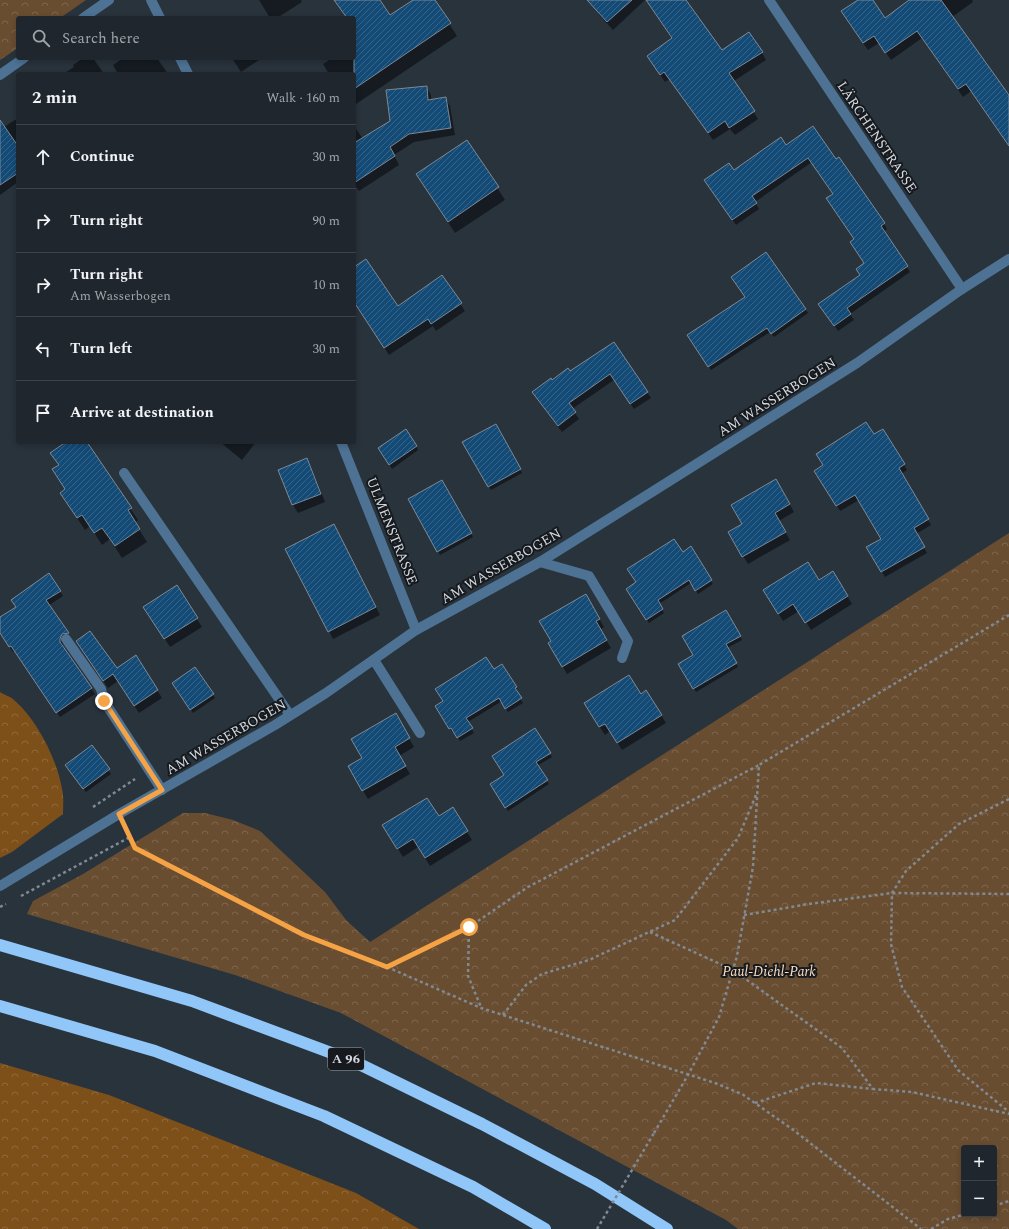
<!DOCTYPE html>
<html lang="en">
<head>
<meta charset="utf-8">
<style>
  :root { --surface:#1f262d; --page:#272e35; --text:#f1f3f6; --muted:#a1a5aa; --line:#3c4349 }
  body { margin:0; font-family:Spectral,serif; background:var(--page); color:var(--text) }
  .controls { position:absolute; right:12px; bottom:12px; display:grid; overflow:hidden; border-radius:4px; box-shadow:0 2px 6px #0003 }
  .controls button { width:36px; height:36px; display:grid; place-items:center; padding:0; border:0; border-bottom:1px solid var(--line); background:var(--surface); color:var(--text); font:20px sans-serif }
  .stop { position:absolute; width:12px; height:12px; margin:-9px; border:3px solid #f5a345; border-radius:50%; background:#fff }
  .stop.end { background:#f5a345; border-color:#fff; box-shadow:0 1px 4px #0008 }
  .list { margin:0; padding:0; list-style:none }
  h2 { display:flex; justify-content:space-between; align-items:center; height:52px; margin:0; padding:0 16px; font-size:17px }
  h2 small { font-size:13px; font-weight:400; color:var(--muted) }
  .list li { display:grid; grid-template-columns:26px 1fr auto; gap:12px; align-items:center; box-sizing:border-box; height:64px; padding:0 16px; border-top:1px solid var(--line) }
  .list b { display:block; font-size:15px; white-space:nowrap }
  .list p { margin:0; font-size:13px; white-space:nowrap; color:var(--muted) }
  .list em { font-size:13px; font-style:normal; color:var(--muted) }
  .icon { flex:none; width:22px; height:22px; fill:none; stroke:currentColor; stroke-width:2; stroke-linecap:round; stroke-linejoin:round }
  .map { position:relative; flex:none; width:1009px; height:1229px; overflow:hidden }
  .search { position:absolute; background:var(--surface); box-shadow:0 2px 6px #0003; left:16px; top:16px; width:340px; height:44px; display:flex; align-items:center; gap:10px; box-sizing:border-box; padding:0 14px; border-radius:4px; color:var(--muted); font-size:15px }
  .panel { position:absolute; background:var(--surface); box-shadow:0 2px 6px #0003; left:16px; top:72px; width:340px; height:372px; border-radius:4px }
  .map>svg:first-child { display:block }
  .forest { fill:url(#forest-crowns) }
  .park { fill:url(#park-crowns); fill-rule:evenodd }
  .shadow { fill:#0007 }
  .building { fill:url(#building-hatch); stroke:#7d8894 }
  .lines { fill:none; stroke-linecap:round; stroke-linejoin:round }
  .path { stroke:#818991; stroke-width:2.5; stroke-dasharray:3 3; stroke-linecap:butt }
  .minor { stroke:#4d7294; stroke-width:10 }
  .highway { stroke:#90c6f8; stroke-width:12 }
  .path-bridge { stroke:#818991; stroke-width:2.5; stroke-dasharray:3 3; stroke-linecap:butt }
  .route { stroke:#f5a345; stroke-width:5 }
  .labels { text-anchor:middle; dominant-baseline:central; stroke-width:4; stroke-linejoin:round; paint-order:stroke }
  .shield { fill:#161a1e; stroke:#9aa0a5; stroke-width:1 }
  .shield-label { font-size:13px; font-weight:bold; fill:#d3d9df }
  .street-label { font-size:14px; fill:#d3d9df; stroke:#161a1e }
  .park-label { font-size:14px; font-style:italic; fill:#f9ddc1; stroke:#161a1e }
</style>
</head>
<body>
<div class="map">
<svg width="1009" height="1229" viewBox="0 0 1009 1229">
  <defs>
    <pattern id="forest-crowns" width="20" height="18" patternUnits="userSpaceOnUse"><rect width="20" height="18" fill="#7e5019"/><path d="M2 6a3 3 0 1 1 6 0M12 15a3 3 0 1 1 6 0" fill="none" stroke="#8f693a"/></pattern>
    <pattern id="park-crowns" width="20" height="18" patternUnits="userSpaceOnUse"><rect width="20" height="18" fill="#694d31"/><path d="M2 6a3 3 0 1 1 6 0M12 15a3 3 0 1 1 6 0" fill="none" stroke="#7e664e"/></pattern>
    <pattern id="building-hatch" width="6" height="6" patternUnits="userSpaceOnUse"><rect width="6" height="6" fill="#144b76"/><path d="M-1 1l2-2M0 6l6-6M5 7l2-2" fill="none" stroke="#356489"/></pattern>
  </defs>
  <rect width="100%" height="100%" fill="#29333c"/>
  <g class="forest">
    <path d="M0 692C4 695 10 696 14 700 37 720 57 759 62 789 64 797 63 806 63 814L12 852 0 858Z"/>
    <path d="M0 1063 109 1095 356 1193 419 1229H0Z"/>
  </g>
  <g class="park">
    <path d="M0 0H86L60 18H18V48L0 60Z"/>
    <path d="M1009 533V1229H738L726 1220 341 1013 235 975 27 914 33 901 83 874 183 813H205L233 820 260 831 325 892 346 920 370 942ZM964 1148H994V1214H964Z"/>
  </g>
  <g class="shadow">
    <path d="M259 0H301L302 2 277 18H270Z"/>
    <path d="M353 0H379L390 16 414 0H434L457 36 356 104H354V74H329L323 64 332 58H354V18H347L341 8Z"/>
    <path d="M604 0H645L613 30 600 16 595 8Z"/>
    <path d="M646 0H685L721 51 762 53 766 60 734 81 758 119 735 135 730 129 713 140 670 79 665 82 653 64 672 39Z"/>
    <path d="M860 0H872L885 19 911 0H972L973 2 952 17 1006 93 1008 92 1009 94V146L971 91 963 97 922 38 891 60 879 43 868 50 847 20Z"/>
    <path d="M83 58H93L104 74H63L74 67 73 65Z"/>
    <path d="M123 58H157L168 74H118L113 65Z"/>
    <path d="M232 58H262L241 72Z"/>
    <path d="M426 87 431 95V100L445 98 450 106 455 135 414 142 394 155 399 165 359 191 354 184V126L363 139 391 121Z"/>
    <path d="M18 118V182L0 195V127H4Z"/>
    <path d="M467 141 505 200 455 233 417 175Z"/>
    <path d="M785 146 836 160 838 158 884 224 887 229 883 232 910 272 850 314 854 320 838 331 823 309 861 276 865 263 834 194 812 162 755 202 759 209 736 225 709 186 733 171Z"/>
    <path d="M766 254 808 313 774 337 770 332 711 370 688 335 746 298Z"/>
    <path d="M354 268 398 307 442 277 465 311 436 331 433 326 389 355 368 322 354 294Z"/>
    <path d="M613 343 651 398 634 409 614 380 572 409 579 419 562 432 537 399 552 382 570 373Z"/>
    <path d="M495 425 522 473 491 490 464 443Z"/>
    <path d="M883 430 907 470 901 474 931 525 916 534 927 553 885 577 868 548 882 540 859 500 840 511 816 471Z"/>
    <path d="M68 442H86L138 520 135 523 147 542 122 558 110 539 102 545 90 526 85 530 61 494 66 490 59 466 52 453Z"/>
    <path d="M220 442H256L242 460Z"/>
    <path d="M416 446 418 450 392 469 381 452Z"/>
    <path d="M307 459 311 467 325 502 298 513 293 505 280 470Z"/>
    <path d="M776 480 794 512 779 521 790 540 748 564 729 533 744 524Z"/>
    <path d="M442 481 473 537 440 555 409 500Z"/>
    <path d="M338 533 380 615 333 639 329 631Z"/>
    <path d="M691 548 713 584 698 594 691 583 659 604 664 613 649 623 627 589Z"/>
    <path d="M819 582 847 596 852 604 811 630 799 611 783 621 764 590Z"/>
    <path d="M177 587 202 627 170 647 149 615Z"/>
    <path d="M60 591 63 596 48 606 70 638 63 642V648L95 694 60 717 15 650 13 652 0 632V618Z"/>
    <path d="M585 595 604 627 600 630 611 648 567 674 549 643 552 641Z"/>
    <path d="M726 612 742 640 727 648 738 667 696 692 680 664 694 656Z"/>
    <path d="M77 642 116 669 136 657 162 698 139 713 118 681 108 688Z"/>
    <path d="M502 665 518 691 517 692 523 703 508 712 502 701 468 722 474 733 460 741 454 731 452 732 436 706Z"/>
    <path d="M175 687 213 694 215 698 193 713Z"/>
    <path d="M640 695 661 715 666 723 622 750 610 731 605 735 590 712Z"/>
    <path d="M395 714 414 747 399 756 410 774 368 799 349 767 364 758Z"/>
    <path d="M535 730 552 757 537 766 549 784 508 811 491 784 505 775Z"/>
    <path d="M92 747 111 774 86 792 68 769Z"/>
    <path d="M452 808 472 840 430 866 418 847 403 857 384 826 438 817Z"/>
  </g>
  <g class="building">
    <path d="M334 0H380L390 15 413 0H435L451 23 354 89V18H347Z"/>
    <path d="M587 0H632L607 22Z"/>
    <path d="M646 0H686L722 50 749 32 763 52 729 73 755 111 729 128 725 121 708 133 664 72 660 75 647 56 672 38Z"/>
    <path d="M858 0H873L885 18 909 0H941L1009 95V146L966 84 958 89 917 31 885 53 874 36 863 43 841 11Z"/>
    <path d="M427 86 428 100 446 97 451 128 409 134 390 147 395 156 354 183V143L390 121 386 90Z"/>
    <path d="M0 120 18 146V173L0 185Z"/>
    <path d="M813 126 836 159 839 157 885 223 881 226 908 266 847 308 851 314 834 326 818 304 860 275 856 269 864 263 850 242 854 239 826 198 833 194 808 158 752 196 757 203 732 220 704 180 729 163 734 170 781 137 786 145Z"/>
    <path d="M467 140 499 187 448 222 416 174Z"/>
    <path d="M766 252 806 309 771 334 767 328 708 367 687 335 745 297 731 277Z"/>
    <path d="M366 259 398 306 442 275 462 303 431 324 428 319 384 348 354 302V267Z"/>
    <path d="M614 342 648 392 630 404 610 374 569 403 576 412 558 426 532 392 551 378 552 380 568 368 570 371Z"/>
    <path d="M866 422 874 434 883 429 905 464 899 468 929 519 914 528 925 547 881 572 866 547 881 539 855 495 836 506 814 471 823 465 816 454Z"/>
    <path d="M496 424 521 469 488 487 462 442Z"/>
    <path d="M406 429 417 446 389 465 378 448Z"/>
    <path d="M66 442H87L132 508 128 510 140 529 115 546 102 528 94 533 82 515 77 518 60 493 65 489 52 469 59 465 50 453Z"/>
    <path d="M307 458 321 494 292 505 278 470Z"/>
    <path d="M776 479 790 504 775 513 786 532 742 557 728 532 742 524 731 505Z"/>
    <path d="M442 480 472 533 437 552 408 499Z"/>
    <path d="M334 524 376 607 328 632 285 549Z"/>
    <path d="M674 539 683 552 691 546 712 580 695 591 689 580 658 600 663 609 646 620 626 589 636 582 627 569Z"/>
    <path d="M808 562 819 580 833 571 848 596 805 623 793 604 778 614 763 590Z"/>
    <path d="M49 573 61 591 46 600 69 633 62 634 60 639V642L92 688 56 713 11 646 9 647 0 633V617L16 607 11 600Z"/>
    <path d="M177 585 198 618 164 639 143 607Z"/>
    <path d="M586 594 600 619 596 621 607 640 562 667 548 643 551 641 539 621Z"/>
    <path d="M726 610 741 636 726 644 737 663 693 689 678 664 693 655 682 636Z"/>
    <path d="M90 631 117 668 136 655 158 690 134 706 113 674 103 681 76 641Z"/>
    <path d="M486 657 494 669 502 664 517 687 515 688 522 698 505 709 499 698 466 718 473 728 457 738 451 728 449 729 435 706 443 701 435 689Z"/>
    <path d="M195 667 214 694 190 710 172 683Z"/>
    <path d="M629 675 641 694 646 690 662 715 617 743 605 724 599 727 584 703Z"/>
    <path d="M396 713 410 738 395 747 406 766 362 791 348 766 362 758 351 739Z"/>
    <path d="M535 728 551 753 536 762 548 780 505 808 490 784 504 775 492 756Z"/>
    <path d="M92 745 110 769 83 789 65 765Z"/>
    <path d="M427 798 439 816 453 807 468 831 425 858 413 839 397 849 382 825Z"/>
  </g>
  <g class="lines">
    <g class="path">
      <path d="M1009 799 959 824 906 871 892 893 891 944 902 987 958 1070 1009 1112"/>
      <path d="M93 807 135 779"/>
      <path d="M126 829 135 848 304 935 387 967 481 1008 715 1083 742 1094 792 1129 921 1229"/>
      <path d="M21 896 130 837"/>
      <path d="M0 907 6 904"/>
      <path d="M744 915 809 904 892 893 1009 894"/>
      <path d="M469 927 468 976 481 1007"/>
      <path d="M650 932 733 970 842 1048 873 1089 912 1092 1009 1114"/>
      <path d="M387 967 429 947 469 927 528 887 759 765"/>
      <path d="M503 1015 526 985 542 974 589 960 675 920 738 838 756 795"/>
      <path d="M755 1103 816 1083 873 1089"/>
      <path d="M654 1133 688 1075 719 1017 737 956 753 867 759 765 1009 615"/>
      <path d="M994 1206 1009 1201"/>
      <path d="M931 1229 948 1219 966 1214"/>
    </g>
    <g class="minor">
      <path d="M151 0 160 18"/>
      <path d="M769 0 962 289"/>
      <path d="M83 18 109 0"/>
      <path d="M180 58 188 74"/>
      <path d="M0 75 24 58"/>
      <path d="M341 442 416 630"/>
      <path d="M124 473 290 715"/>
      <path d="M540 562 589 576 628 641 622 658"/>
      <path d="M66 639 101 689 104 701 162 790"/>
      <path d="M374 660 420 733"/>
      <path d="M0 886 119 814 275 725 326 693 416 630 540 562 652 492 857 363 962 289 1009 259"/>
    </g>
    <g class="highway">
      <path d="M0 945 192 1001 353 1061 482 1124 595 1184 667 1229"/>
      <path d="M0 1006 155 1051 324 1116 473 1187 545 1229"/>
    </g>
    <path class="path-bridge" d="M597 1229 654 1133"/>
  </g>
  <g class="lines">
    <path class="route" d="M104 701 162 790 119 814 135 848 304 935 387 967 469 927"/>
  </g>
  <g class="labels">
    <rect class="shield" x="328" y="1048" width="36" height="22" rx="3"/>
    <g class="shield-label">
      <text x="346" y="1059">A 96</text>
    </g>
    <g class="street-label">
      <text transform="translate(877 137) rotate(56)">LÄRCHENSTRASSE</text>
      <text transform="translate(777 397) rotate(-32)">AM WASSERBOGEN</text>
      <text transform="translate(392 531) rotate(68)">ULMENSTRASSE</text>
      <text transform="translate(501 566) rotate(-30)">AM WASSERBOGEN</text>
      <text transform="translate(226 737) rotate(-30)">AM WASSERBOGEN</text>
    </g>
    <g class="park-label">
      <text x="769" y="971">Paul-Diehl-Park</text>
    </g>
  </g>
</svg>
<div class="controls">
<button>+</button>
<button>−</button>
</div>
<div class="stop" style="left:469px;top:927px"></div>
<div class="stop end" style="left:104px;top:701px"></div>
<div class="search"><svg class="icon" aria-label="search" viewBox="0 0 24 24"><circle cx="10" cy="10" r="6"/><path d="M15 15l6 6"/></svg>Search here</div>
<section class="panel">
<h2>2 min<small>Walk · 160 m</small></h2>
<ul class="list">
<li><svg class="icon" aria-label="ahead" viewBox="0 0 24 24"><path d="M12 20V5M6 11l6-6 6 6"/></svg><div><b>Continue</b></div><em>30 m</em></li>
<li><svg class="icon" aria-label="right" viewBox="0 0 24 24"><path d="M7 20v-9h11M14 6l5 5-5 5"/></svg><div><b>Turn right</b></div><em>90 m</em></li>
<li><svg class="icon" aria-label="right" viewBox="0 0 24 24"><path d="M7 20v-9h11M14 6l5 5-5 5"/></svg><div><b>Turn right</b><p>Am Wasserbogen</p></div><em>10 m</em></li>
<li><svg class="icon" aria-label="left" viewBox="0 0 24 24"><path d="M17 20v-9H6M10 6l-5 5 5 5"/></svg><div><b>Turn left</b></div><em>30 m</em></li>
<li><svg class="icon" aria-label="arrive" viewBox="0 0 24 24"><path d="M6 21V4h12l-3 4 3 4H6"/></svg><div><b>Arrive at destination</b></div></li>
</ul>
</section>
</div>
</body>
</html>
